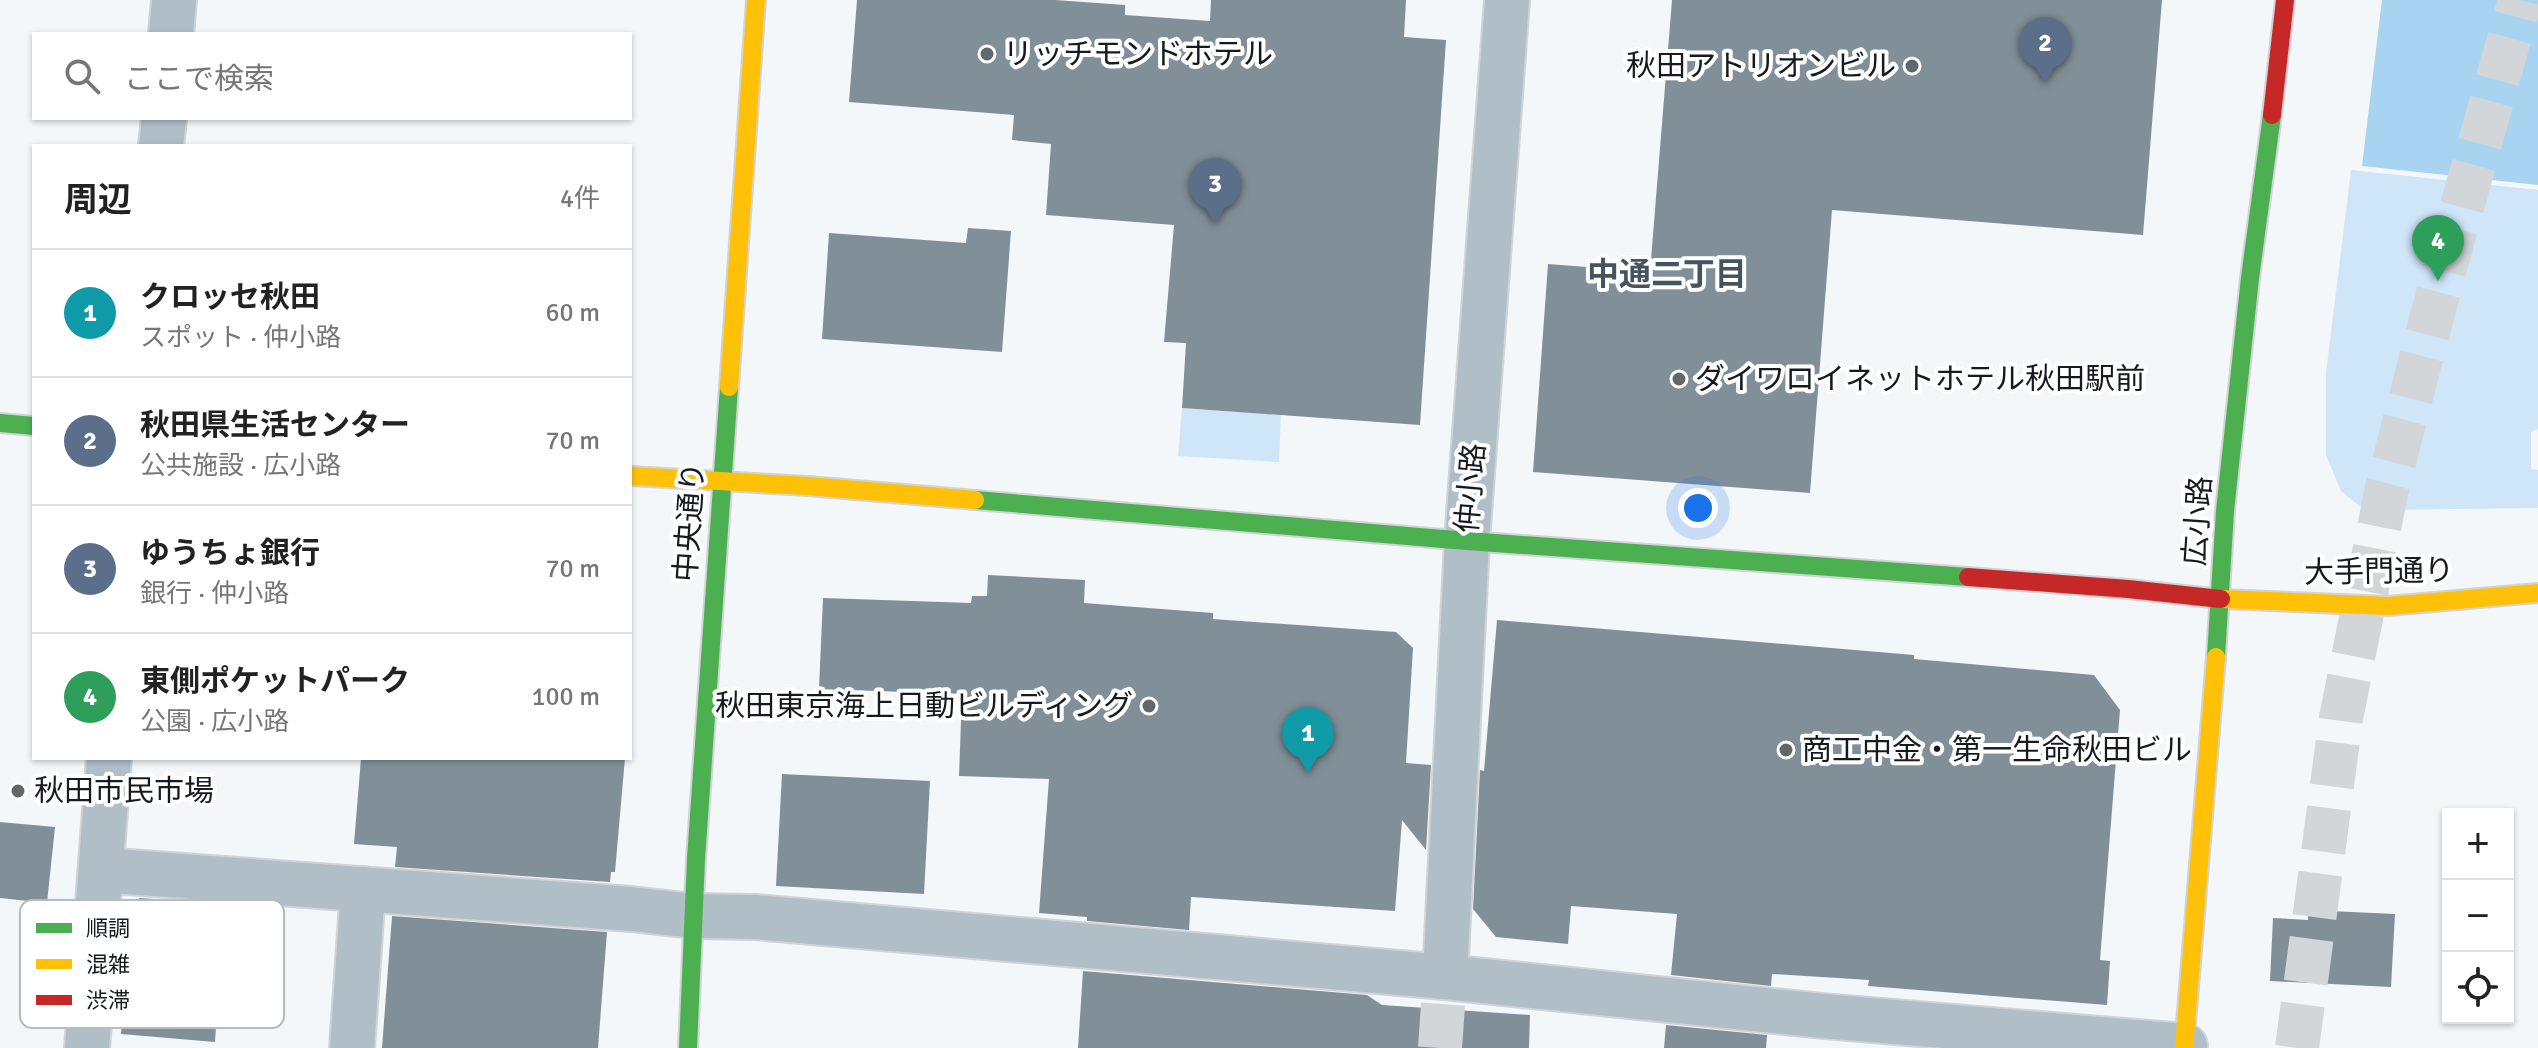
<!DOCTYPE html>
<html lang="ja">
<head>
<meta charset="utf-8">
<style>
  :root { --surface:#fff; --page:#f2f2f2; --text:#222; --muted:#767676; --line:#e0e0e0; --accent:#0b8043 }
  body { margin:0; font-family:Signika,"Noto Sans JP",sans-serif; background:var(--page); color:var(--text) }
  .controls { position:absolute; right:24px; bottom:24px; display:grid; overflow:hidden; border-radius:0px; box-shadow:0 2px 6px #0004 }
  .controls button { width:72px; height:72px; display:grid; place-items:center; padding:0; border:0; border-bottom:2px solid var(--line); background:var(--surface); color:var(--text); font:40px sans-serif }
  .you { position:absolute; left:1698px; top:508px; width:28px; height:28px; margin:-20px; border:6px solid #fff; border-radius:50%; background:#1a73e8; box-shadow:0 0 0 12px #1a73e833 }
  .badge { display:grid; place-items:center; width:52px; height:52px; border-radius:50%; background:var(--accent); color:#fff; font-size:26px; font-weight:700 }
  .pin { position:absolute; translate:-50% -66px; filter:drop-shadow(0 2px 4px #0008) }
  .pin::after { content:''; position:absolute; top:42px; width:28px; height:24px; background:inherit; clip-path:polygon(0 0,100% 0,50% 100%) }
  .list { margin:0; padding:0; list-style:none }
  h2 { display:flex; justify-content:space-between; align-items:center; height:104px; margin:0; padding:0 32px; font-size:34px }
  h2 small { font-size:26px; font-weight:400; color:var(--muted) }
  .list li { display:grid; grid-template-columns:52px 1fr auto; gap:24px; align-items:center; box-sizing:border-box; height:128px; padding:0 32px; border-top:2px solid var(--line) }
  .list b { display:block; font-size:30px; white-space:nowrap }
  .list p { margin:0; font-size:26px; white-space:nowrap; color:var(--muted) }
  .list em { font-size:26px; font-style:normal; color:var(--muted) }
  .icon { flex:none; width:44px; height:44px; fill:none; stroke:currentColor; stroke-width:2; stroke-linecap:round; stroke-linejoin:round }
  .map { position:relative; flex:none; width:2538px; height:1048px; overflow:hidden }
  .search { position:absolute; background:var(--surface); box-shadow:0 2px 6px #0004; left:32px; top:32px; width:600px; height:88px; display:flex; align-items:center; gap:20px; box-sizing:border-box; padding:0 28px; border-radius:0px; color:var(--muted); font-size:30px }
  .panel { position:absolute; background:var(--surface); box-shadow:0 2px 6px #0004; left:32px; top:144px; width:600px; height:616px; border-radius:0px }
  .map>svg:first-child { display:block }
  .green { fill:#cee6f8 }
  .water { fill:#a8d4f2 }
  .building { fill:#819098 }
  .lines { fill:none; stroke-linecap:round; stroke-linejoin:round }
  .street-tunnel { stroke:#d2d6d9; stroke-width:44; stroke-dasharray:44 22; stroke-linecap:butt }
  .highway-tunnel { stroke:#d2d6d9; stroke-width:44; stroke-dasharray:44 22; stroke-linecap:butt }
  .street-casing { stroke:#d1d4d6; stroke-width:48 }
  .fast-casing { stroke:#d1d4d6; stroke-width:22 }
  .slow-casing { stroke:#d1d4d6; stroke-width:22 }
  .jam-casing { stroke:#d1d4d6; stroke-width:22 }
  .street { stroke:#b0bec8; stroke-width:44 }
  .fast { stroke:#4caf50; stroke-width:18 }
  .slow { stroke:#ffc107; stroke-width:18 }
  .jam { stroke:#c62828; stroke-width:18 }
  .poi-dot { fill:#62676c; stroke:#fff; stroke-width:3 }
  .labels { text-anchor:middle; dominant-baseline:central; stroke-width:8; stroke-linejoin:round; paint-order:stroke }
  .poi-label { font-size:30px; fill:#141a1f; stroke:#fff; text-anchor:start }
  .street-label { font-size:30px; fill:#141a1f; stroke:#fff }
  .neighbourhood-label { font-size:32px; font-weight:bold; fill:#45545f; stroke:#fff }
  .key { fill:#fff; stroke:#b8babc; stroke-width:2 }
  .key-label { font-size:22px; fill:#141a1f }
</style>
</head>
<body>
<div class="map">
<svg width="2538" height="1048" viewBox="0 0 2538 1048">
  <rect width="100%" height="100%" fill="#f4f7fa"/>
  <g class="green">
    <path d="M2351 170 2538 190V429L2531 432V469L2538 470V508L2369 510 2362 508 2341 491 2326 455V373Z"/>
    <path d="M1182 408 1281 415 1279 462 1178 456Z"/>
  </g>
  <path class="water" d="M2382 0H2538V185L2362 166Z"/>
  <g class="building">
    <path d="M857 0H1055L1125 5V15L1210 21 1211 0H1406L1404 37 1446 40 1420 425 1182 408 1186 343 1164 342 1174 225 1046 215 1051 144 1012 140 1014 115 849 102Z"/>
    <path d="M1672 0H2162L2143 235 1832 210 1810 493 1533 472 1548 264 1650 272Z"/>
    <path d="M968 228 1011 231 1002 352 822 339 829 233 966 243Z"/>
    <path d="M988 575 1085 580 1084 603 1213 613V619L1396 632 1413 648 1406 763 1431 765 1426 850 1402 820 1395 911 1191 897 1189 930 1087 921V917L1039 913 1049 779 959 776 962 694 819 689 823 598 971 603 972 596H987Z"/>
    <path d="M1497 620 1914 655V659L2094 675 2120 710 2100 960 2110 961 2107 1005 1868 986 1869 980 1772 974 1771 986 1671 975 1677 914 1571 906 1568 944 1496 937 1473 909 1480 770 1484 771Z"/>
    <path d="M361 758H625L615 872H611L610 882 395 867 397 847 354 844Z"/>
    <path d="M782 774 930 781 924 894 776 886Z"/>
    <path d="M0 822 55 827 47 903 0 898Z"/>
    <path d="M140 898 224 904 215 1042 121 1034 131 904Z"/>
    <path d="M2308 910 2395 914 2391 987 2270 981 2273 918 2308 920Z"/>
    <path d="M392 916 607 932 598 1048H382Z"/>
    <path d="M1083 971 1367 995 1382 1005 1530 1015 1529 1048H1078Z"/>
    <path d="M1666 1025 1767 1035 1766 1048H1664Z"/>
  </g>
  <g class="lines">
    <path class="street-tunnel" d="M1440 1048 1445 977"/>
    <path class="highway-tunnel" d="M2297 1048 2341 718 2387 488 2444 271 2520 0"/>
    <defs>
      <g id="street">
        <path d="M171 34 174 0"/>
        <path d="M161 146 164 118"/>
        <path d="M101 870 631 909 693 916 755 917 1445 977 1823 1016 2185 1046"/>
        <path d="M1445 977 1467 541 1507 0"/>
        <path d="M87 1048 109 758"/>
        <path d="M352 1048 363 889"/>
      </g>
      <g id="fast">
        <path d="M0 423 34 426"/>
        <path d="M975 500 1467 541 1968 577"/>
        <path d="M2216 657 2225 511 2250 278 2272 115"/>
        <path d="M688 1048 696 859 729 387"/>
      </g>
      <g id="slow">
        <path d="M729 387 756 0"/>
        <path d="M630 476 808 486 975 500"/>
        <path d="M2221 599 2388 606 2538 593"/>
        <path d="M2184 1048 2216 657"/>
      </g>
      <g id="jam">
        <path d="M2272 115 2285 0"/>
        <path d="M1968 577 2128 589 2221 599"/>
      </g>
    </defs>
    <use href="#street" class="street-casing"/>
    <use href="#fast" class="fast-casing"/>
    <use href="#slow" class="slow-casing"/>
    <use href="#jam" class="jam-casing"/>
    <use href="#street" class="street"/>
    <use href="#fast" class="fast"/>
    <use href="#slow" class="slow"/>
    <use href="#jam" class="jam"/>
  </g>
  <g class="poi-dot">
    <circle cx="987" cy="54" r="8"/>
    <circle cx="1912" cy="66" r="8"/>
    <circle cx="1679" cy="379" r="8"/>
    <circle cx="1149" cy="706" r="8"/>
    <circle cx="1786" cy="750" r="8"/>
    <circle cx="18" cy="791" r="8"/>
  </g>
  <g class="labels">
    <g class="poi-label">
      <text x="1003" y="54">リッチモンドホテル</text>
      <text x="1896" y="66" text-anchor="end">秋田アトリオンビル</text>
      <text x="1695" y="379">ダイワロイネットホテル秋田駅前</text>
      <text x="1133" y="706" text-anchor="end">秋田東京海上日動ビルディング</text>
      <text x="1802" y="750">商工中金・第一生命秋田ビル</text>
      <text x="34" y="791">秋田市民市場</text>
    </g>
    <g class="street-label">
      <text transform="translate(1471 488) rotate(-85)">仲小路</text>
      <text transform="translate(2198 521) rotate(-86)">広小路</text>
      <text transform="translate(690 522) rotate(-86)">中央通り</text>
      <text transform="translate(2379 572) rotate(-1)">大手門通り</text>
    </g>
    <g class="neighbourhood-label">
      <text x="1667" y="274">中通二丁目</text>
    </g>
  </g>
  <rect x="20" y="900" width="264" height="128" rx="12" class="key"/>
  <rect x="36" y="923" width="36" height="10" fill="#4caf50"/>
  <rect x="36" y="959" width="36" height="10" fill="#ffc107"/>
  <rect x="36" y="995" width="36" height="10" fill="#c62828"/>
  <g class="key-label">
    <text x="86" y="936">順調</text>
    <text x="86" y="972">混雑</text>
    <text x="86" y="1008">渋滞</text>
  </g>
</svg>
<div class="controls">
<button>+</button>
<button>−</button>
<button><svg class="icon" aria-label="locate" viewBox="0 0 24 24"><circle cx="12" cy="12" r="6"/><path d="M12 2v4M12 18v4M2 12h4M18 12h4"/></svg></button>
</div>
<div class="you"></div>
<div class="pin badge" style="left:1308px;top:773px;background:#0f9aa8">1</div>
<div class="pin badge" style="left:2045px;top:83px;background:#5c6f8a">2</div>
<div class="pin badge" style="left:1215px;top:224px;background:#5c6f8a">3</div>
<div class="pin badge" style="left:2438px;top:281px;background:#2e9e5b">4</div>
<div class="search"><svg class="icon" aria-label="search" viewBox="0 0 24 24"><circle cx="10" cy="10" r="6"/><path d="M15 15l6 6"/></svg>ここで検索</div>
<section class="panel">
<h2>周辺<small>4件</small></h2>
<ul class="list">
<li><span class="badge" style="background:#0f9aa8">1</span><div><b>クロッセ秋田</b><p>スポット · 仲小路</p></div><em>60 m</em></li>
<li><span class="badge" style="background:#5c6f8a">2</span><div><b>秋田県生活センター</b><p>公共施設 · 広小路</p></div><em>70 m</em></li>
<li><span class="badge" style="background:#5c6f8a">3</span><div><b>ゆうちょ銀行</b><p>銀行 · 仲小路</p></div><em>70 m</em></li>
<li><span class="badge" style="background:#2e9e5b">4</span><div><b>東側ポケットパーク</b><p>公園 · 広小路</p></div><em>100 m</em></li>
</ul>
</section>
</div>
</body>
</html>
